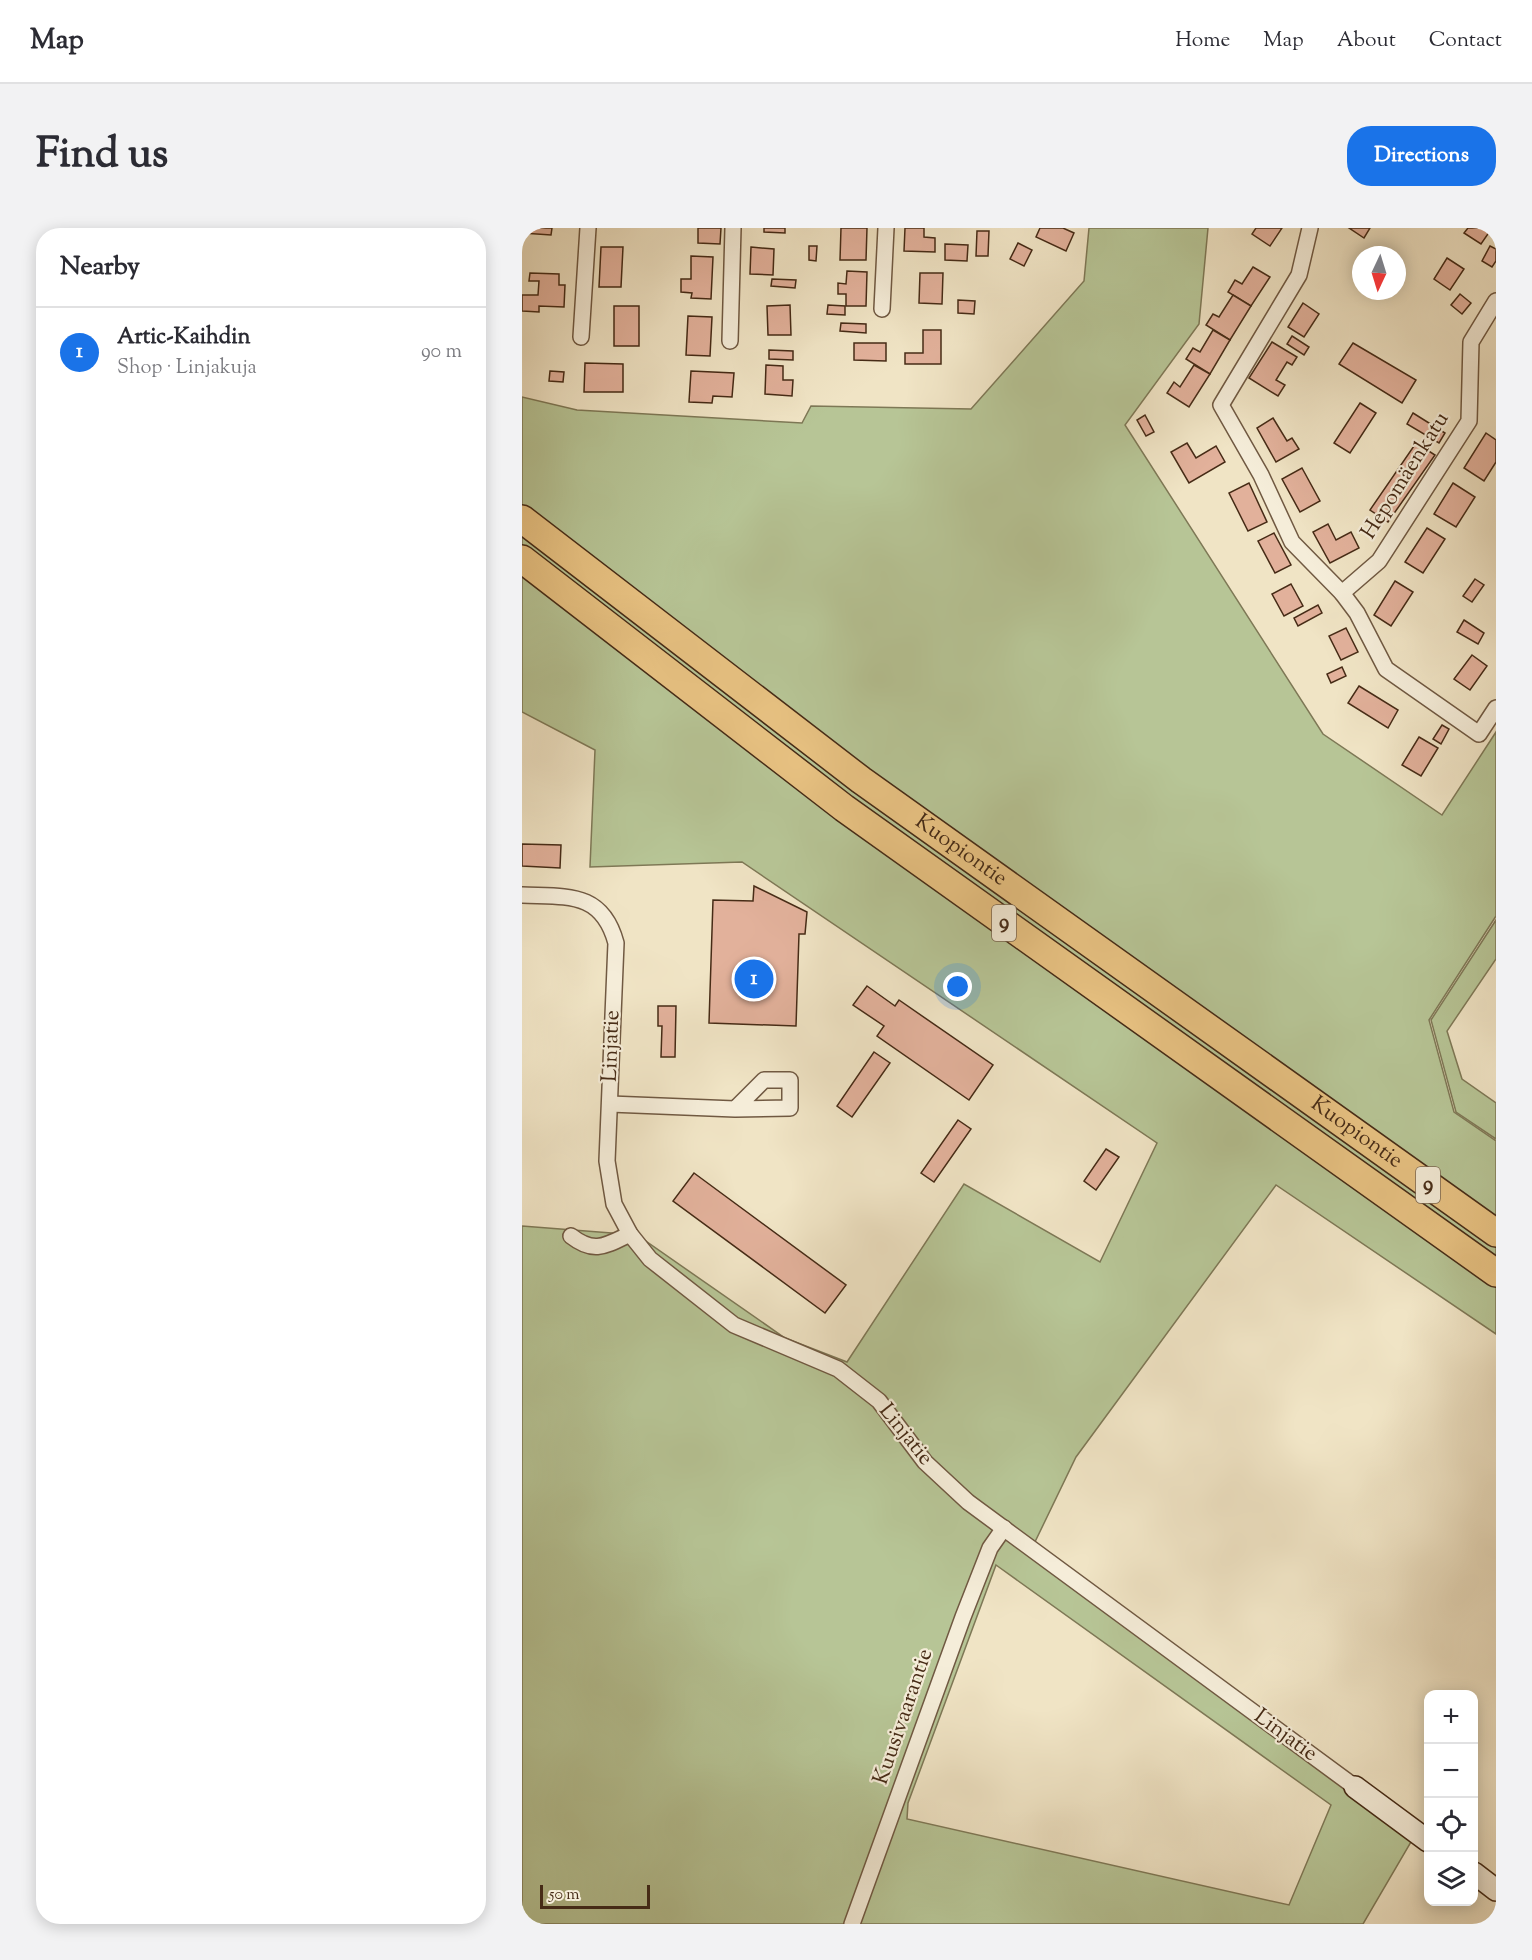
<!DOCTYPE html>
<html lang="en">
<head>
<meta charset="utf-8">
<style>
  :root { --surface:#fff; --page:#f2f2f3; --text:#2b2b33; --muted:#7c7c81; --line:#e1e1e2; --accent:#1a73e8 }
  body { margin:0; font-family:"Sorts Mill Goudy",serif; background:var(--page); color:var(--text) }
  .controls { position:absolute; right:18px; bottom:18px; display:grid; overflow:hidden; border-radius:12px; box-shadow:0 3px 15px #0003 }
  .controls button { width:54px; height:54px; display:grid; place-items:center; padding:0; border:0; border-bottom:2px solid var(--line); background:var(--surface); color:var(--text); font:30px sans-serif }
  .compass { position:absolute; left:830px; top:18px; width:54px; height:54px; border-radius:50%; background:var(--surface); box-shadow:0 3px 15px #0003; rotate:184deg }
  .scale { position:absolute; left:18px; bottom:15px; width:110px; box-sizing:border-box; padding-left:6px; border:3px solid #462b16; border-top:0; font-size:16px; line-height:21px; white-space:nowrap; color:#462b16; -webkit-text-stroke:4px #f5edd9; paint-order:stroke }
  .you { position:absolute; left:436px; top:759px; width:21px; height:21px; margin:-15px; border:4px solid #fff; border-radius:50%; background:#1a73e8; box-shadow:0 0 0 9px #1a73e833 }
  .badge { display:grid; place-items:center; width:39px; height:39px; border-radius:50%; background:var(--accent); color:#fff; font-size:20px; font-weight:700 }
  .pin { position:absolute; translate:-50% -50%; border:3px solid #fff; box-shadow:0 2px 6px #0006 }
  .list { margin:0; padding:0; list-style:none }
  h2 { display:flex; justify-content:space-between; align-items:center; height:78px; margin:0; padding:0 24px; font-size:26px }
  h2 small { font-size:20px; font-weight:400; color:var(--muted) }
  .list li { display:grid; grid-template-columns:39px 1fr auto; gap:18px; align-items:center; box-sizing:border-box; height:90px; padding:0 24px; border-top:2px solid var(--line) }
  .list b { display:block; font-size:22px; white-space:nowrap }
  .list p { margin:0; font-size:20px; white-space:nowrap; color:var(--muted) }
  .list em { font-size:20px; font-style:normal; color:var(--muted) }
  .icon { flex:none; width:33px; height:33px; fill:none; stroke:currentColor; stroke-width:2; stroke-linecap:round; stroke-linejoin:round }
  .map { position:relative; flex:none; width:974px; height:1696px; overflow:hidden; border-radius:24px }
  header { display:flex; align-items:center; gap:36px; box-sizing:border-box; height:84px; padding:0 30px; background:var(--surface); border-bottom:2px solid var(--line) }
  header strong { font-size:28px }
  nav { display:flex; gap:33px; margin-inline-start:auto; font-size:21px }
  .intro { display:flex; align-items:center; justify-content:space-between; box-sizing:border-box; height:144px; padding:0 36px }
  h1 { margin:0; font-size:42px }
  .button { padding:15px 27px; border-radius:24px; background:var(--accent); color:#fff; font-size:21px; font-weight:700 }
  main { display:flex; gap:36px; padding:0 36px }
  aside { flex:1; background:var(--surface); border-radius:24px; box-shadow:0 3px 15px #0003 }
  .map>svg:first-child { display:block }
  .green { fill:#b7c596; stroke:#7e7856; stroke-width:1.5; fill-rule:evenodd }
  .building { fill:#e2b19b; stroke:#462b16; stroke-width:1.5 }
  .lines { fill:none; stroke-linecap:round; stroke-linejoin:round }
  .street-casing { stroke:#705942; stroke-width:18 }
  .secondary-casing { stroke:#462b16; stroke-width:24 }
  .highway-casing { stroke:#462b16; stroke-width:30 }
  .street { stroke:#f5edd9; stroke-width:15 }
  .secondary { stroke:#f5edd9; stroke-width:21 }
  .highway { stroke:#e8c282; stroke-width:27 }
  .labels { text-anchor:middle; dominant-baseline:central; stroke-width:4.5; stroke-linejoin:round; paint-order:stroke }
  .shield { fill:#f5edd9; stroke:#7a6550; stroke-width:1.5 }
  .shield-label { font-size:21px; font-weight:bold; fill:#462b16 }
  .street-label { font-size:22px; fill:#462b16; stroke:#f5edd9 }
</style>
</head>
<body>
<header>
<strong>Map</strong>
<nav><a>Home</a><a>Map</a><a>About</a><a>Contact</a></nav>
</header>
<div class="intro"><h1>Find us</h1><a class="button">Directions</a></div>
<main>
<aside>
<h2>Nearby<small></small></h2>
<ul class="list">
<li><span class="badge">1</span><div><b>Artic-Kaihdin</b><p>Shop · Linjakuja</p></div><em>90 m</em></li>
</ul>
</aside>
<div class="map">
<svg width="974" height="1696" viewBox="0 0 974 1696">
  <rect width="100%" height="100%" fill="#f0e4c5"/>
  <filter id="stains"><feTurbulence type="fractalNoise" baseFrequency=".00333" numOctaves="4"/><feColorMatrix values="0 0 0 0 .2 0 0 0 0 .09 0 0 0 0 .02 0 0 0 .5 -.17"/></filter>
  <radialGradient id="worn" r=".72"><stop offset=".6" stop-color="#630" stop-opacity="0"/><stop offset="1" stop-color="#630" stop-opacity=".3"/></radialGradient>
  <g class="green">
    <path d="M567 0H686L677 96 603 197 801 506 920 587 974 504V688L907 792 932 884 974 913V1106L754 957 554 1229 511 1318 896 1602 841 1696H0V998L115 1007 263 1110 325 1134 442 956 578 1034 635 915 220 634 68 639 73 522 0 484V169L55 182 280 195 289 178 449 181 562 53ZM474 1337 809 1577 767 1677 385 1591 386 1575Z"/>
    <path d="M974 692V731L925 803 940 851 974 875V911L934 884 909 792Z"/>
  </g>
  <g class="building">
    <path d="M0 0H30L29 7 0 5Z"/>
    <path d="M176 0H199L198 16 176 15Z"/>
    <path d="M242 0H263V5L242 4Z"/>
    <path d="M319 0H345L344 32H318Z"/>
    <path d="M383 0H402V9L413 10V24L382 23Z"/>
    <path d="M518 0H541L552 5 544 23 514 9Z"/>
    <path d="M734 0H760L748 18 730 6Z"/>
    <path d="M827 0H848L842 10Z"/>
    <path d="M946 0H970L959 16 942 5Z"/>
    <path d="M455 3H467L466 28H454Z"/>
    <path d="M496 15 510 22 502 38 488 31Z"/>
    <path d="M423 16 446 17 445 33 423 32Z"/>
    <path d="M287 18H295L294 33 287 32Z"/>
    <path d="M968 18 974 21V33L970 39 960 33Z"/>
    <path d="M79 19H101L99 59H77Z"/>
    <path d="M229 19 252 21 251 47 228 46Z"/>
    <path d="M169 28 191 29 189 71 169 70 170 65 159 64V51H169Z"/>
    <path d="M925 30 942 41 928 62 912 51Z"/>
    <path d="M731 39 748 49 729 78 706 64 713 52 720 56Z"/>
    <path d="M325 43 345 44 344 78H324V66H316V55L324 56Z"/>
    <path d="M8 45 37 46V57H43L42 79 17 78V84L0 83V67H16L17 53H7Z"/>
    <path d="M398 45H421L420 76 397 75Z"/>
    <path d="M250 51 274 52 273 60 249 58Z"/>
    <path d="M938 66 949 75 940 86 929 77Z"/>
    <path d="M711 67 729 78 708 112 684 97 691 86 697 89Z"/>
    <path d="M436 72 453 73 452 86 436 85Z"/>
    <path d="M781 75 797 86 782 109 766 99Z"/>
    <path d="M268 77 269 107H246L245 78Z"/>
    <path d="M306 77 323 78V87L305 86Z"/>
    <rect x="92" y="78" width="25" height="40"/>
    <path d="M166 88 190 89 188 128 164 127Z"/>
    <path d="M319 95 344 96V105L318 103Z"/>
    <path d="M401 102H419V136H383V125H401Z"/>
    <path d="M691 102 708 112 688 146 664 131 671 120 678 124Z"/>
    <path d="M770 108 787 119 782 127 765 116Z"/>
    <path d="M750 114 775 129 770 137 765 134 754 152 763 157 756 168 727 150Z"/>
    <path d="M332 115H364V133L332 132Z"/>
    <path d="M831 115 894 152 880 175 817 136Z"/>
    <path d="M247 122 271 123V132L247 131Z"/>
    <path d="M63 135 101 136V164H62Z"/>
    <path d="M244 137 261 138V152H271L270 168 243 166Z"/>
    <path d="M672 137 688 146 667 179 645 165 652 154 658 159Z"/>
    <path d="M28 143 42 144 41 154 27 153Z"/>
    <path d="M169 143 212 145 210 169 191 168 190 175 167 174Z"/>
    <path d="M838 175 854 185 828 225 812 215Z"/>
    <path d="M891 185 923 205 917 215 885 196Z"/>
    <path d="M623 187 632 204 624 208 615 192Z"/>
    <path d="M751 190 765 213 770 210 777 221 754 234 735 200Z"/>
    <path d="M964 205 974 212V234L962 253 942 240Z"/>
    <path d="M665 215 674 230 694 218 703 234 667 255 649 224Z"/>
    <path d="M894 215 913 227 866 294 848 282Z"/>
    <path d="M780 240 798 273 778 284 760 251Z"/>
    <path d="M727 255 745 294 726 303 707 265Z"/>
    <path d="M931 255 953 269 934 299 912 286Z"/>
    <path d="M806 296 814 312 829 304 837 320 808 335 791 304Z"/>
    <path d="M905 300 923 311 901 345 883 334Z"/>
    <path d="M752 305 769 337 753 345 736 313Z"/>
    <path d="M953 351 962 357 950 374 941 368Z"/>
    <path d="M873 353 891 364 869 398 852 387Z"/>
    <path d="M769 356 781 378 762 388 750 366Z"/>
    <path d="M796 377 800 385 776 398 772 390Z"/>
    <path d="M942 392 962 405 956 416 935 404Z"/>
    <path d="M824 400 836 424 819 432 807 408Z"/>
    <path d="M950 427 965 438 948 462 932 451Z"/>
    <path d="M820 439 824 448 809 455 805 446Z"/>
    <path d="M837 458 876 482 866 500 826 475Z"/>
    <path d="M920 497 927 501 919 516 911 511Z"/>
    <path d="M897 509 916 520 899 548 880 537Z"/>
    <path d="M0 616 39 617 38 640 0 638Z"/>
    <path d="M232 658 285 684 283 706H277L274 798 187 795 191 672 231 673Z"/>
    <path d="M345 758 373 778 377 772 471 837 447 872 355 808 362 798 331 777Z"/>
    <path d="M136 778H154L153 829H139L140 798H136Z"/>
    <path d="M352 824 368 835 330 889 315 878Z"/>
    <path d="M436 892 449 901 412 954 399 945Z"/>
    <path d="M584 921 597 929 574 962 562 953Z"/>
    <path d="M172 945 324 1057 303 1085 151 973Z"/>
  </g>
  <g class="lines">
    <defs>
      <g id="street">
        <path d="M788 0 777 47 699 177 739 247 770 314 820 365 835 385 864 441 957 506 974 480"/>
        <path d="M360 81 364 0"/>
        <path d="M59 109 66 0"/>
        <path d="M208 113 211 0"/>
        <path d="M820 365 857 333 947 193 949 114 974 73"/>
        <path d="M0 667C45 669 80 663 94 715L85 933 92 976 108 1006 128 1031 212 1097 316 1141 357 1173 403 1234 446 1274 833 1559"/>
        <path d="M88 876 213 881 268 880V852H242L213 881"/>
        <path d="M49 1008C72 1026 83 1018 108 1006"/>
        <path d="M330 1696 441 1389 468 1320 482 1300"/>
      </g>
      <g id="secondary">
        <path d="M833 1559 906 1613"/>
        <path d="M952 1645 974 1662"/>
      </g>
      <g id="highway">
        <path id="s1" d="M0 291 339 552 974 1005"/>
        <path d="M0 331 322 580 974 1045"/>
      </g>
    </defs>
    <use href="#street" class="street-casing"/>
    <use href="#secondary" class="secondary-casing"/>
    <use href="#highway" class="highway-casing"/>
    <use href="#street" class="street"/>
    <use href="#secondary" class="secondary"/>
    <use href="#highway" class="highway"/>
  </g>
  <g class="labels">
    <g class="shield">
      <rect x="470" y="677" width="24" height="36" rx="4.5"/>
      <rect x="894" y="939" width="24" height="36" rx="4.5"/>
    </g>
    <g class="shield-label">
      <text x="482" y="695">9</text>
      <text x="906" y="957">9</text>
    </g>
    <g class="street-label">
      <text transform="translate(884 248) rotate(-58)">Hepomäenkatu</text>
      <text stroke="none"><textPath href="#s1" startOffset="550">Kuopiontie</textPath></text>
      <text transform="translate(90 818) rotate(-88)">Linjatie</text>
      <text stroke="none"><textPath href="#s1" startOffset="1036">Kuopiontie</textPath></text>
      <text transform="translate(383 1207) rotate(51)">Linjatie</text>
      <text transform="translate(382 1489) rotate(-71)">Kuusivaarantie</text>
      <text transform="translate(763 1508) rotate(36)">Linjatie</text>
    </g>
  </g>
  <rect width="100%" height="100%" filter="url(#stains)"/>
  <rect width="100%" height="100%" fill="url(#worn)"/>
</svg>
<div class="controls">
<button>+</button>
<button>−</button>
<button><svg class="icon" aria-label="locate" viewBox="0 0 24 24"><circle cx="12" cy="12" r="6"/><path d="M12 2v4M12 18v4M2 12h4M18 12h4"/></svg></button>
<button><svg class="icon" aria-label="layers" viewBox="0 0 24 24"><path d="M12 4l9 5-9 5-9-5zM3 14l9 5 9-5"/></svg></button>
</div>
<svg class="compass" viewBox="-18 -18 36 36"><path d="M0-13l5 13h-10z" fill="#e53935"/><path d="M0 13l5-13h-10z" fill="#7c7c81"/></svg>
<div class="scale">50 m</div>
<div class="you"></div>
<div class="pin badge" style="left:232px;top:751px">1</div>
</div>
</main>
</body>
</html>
